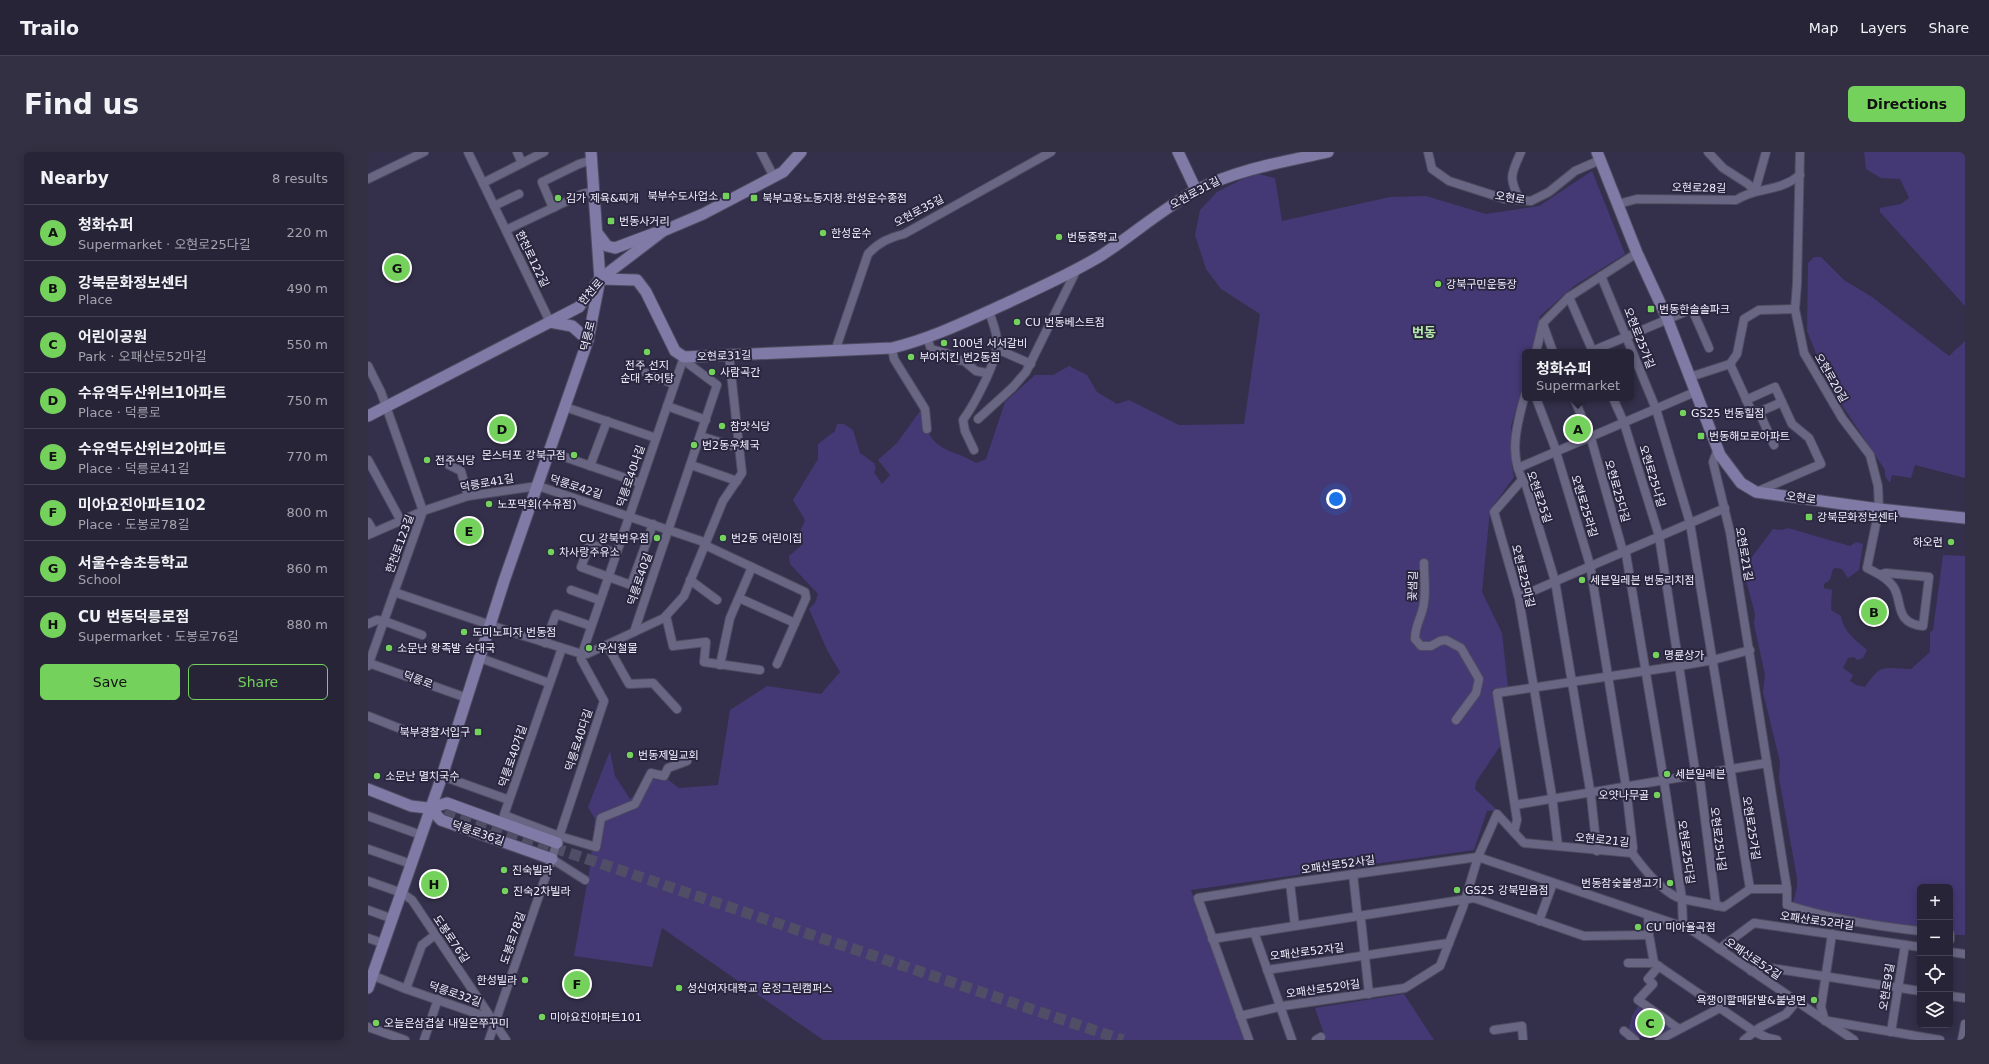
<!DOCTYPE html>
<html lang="en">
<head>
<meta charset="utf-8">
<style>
  :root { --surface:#272438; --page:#333043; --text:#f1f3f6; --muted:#a4a4ae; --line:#434153; --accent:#74d25c }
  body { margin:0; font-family:"DejaVu Sans","Noto Sans KR",sans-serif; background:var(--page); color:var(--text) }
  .controls { position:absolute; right:12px; bottom:12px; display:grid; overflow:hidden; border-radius:6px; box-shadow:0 2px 10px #0003 }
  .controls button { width:36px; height:36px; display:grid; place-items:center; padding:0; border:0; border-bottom:1px solid var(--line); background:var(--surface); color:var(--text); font:20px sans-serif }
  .you { position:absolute; left:968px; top:347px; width:14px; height:14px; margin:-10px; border:3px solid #fff; border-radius:50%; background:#1a73e8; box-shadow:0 0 0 6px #1a73e833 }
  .badge { display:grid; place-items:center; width:26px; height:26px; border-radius:50%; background:var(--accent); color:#111; font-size:13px; font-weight:700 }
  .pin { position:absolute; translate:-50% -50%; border:2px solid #fff; box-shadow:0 1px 4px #0006 }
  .popup { position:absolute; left:1154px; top:197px; width:112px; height:52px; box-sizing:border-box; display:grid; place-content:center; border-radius:6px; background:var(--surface); filter:drop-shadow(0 1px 3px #0005); font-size:13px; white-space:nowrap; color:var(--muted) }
  .popup b { font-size:15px; color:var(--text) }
  .popup::after { content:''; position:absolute; left:50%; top:100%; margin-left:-8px; border:8px solid transparent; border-top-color:var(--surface) }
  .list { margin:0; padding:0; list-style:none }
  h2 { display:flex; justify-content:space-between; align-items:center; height:52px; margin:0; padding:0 16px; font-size:17px }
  h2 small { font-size:13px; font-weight:400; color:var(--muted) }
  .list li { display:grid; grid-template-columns:26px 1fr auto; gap:12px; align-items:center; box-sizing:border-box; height:56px; padding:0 16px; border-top:1px solid var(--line) }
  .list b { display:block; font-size:15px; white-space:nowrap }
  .list p { margin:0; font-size:13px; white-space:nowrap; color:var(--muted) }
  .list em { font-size:13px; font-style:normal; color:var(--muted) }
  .actions { display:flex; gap:8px; padding:12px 16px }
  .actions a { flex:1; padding:9px 0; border:1px solid var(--accent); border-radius:6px; text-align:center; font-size:14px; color:var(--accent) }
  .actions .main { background:var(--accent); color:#111 }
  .icon { flex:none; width:22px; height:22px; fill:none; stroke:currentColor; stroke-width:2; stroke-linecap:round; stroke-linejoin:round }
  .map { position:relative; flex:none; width:1597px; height:888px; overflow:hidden; border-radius:6px }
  header { display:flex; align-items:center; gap:24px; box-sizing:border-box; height:56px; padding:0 20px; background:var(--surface); border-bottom:1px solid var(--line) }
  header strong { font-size:19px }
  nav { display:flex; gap:22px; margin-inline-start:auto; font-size:14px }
  .intro { display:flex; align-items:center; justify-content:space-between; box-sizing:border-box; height:96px; padding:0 24px }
  h1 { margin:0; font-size:28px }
  .button { padding:10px 18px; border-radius:6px; background:var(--accent); color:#111; font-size:14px; font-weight:700 }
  main { display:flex; gap:24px; padding:0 24px }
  aside { flex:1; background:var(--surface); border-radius:6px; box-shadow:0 2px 10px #0003 }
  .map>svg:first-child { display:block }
  .green { fill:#443974 }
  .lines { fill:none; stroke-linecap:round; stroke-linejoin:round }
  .secondary-tunnel { stroke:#504d66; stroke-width:11; stroke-dasharray:11 5.5; stroke-linecap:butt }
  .street-casing { stroke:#4f4c61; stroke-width:10 }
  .secondary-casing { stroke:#4f4c61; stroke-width:13 }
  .street { stroke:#696684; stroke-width:8 }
  .secondary { stroke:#807aa7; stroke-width:11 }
  .poi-dot { fill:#74d25c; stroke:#2a2640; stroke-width:1.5 }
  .labels { text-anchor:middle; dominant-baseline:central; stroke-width:4; stroke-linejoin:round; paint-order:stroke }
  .street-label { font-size:11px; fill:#f1f0fe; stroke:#2a2640 }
  .poi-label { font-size:11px; fill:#f1f0fe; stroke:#2a2640; text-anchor:start }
  .quarter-label { font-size:13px; font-weight:bold; fill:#b6e9aa; stroke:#2a2640 }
</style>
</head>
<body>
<header>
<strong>Trailo</strong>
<nav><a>Map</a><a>Layers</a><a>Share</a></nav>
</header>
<div class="intro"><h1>Find us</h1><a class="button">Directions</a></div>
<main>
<aside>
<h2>Nearby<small>8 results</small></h2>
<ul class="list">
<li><span class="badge">A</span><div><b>청화슈퍼</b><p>Supermarket · 오현로25다길</p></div><em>220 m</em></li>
<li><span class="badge">B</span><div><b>강북문화정보센터</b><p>Place</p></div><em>490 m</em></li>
<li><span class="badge">C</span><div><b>어린이공원</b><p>Park · 오패산로52마길</p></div><em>550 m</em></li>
<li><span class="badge">D</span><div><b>수유역두산위브1아파트</b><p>Place · 덕릉로</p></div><em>750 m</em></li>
<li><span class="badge">E</span><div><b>수유역두산위브2아파트</b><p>Place · 덕릉로41길</p></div><em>770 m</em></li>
<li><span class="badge">F</span><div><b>미아요진아파트102</b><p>Place · 도봉로78길</p></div><em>800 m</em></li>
<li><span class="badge">G</span><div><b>서울수송초등학교</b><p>School</p></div><em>860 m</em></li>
<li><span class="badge">H</span><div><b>CU 번동덕릉로점</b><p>Supermarket · 도봉로76길</p></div><em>880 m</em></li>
</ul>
<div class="actions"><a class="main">Save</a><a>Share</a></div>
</aside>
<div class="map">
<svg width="1597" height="888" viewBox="0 0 1597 888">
  <rect width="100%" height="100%" fill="#34304b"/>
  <g class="green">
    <path d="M1496 0H1597V154L1512 60V56L1533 52 1541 46 1532 27 1513 26 1498 17Z"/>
    <path d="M1224 19 1257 102 1206 134 1172 164 1165 200H1157V229L1143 274 1144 315 1146 325 1122 358 1114 440 1134 481 1140 536 1124 538 1133 593 1108 630 1107 637 1129 658 1119 659 1106 698 823 738 878 888H455L294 776 284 815 206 804 222 715 227 667 220 655 242 599 247 624 262 647 285 626 299 627 311 636 350 633 362 558 399 534 453 542 472 520 459 498 441 457 447 451 450 442 422 412 421 404 435 392 431 382 437 368 425 348 450 307V292L467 279 469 272H476L485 278 492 301 506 311 508 317 506 320 514 332 522 323 510 308 529 291 552 259C555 267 558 278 563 285 573 300 593 301 608 311L618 307 637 250 667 223H685L701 214 719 223 729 240 749 252 761 248 811 273 876 272 892 162 853 137 838 117 827 83 832 58 849 40 886 21 907 26 914 69 1022 45 1058 44 1118 62 1171 54Z"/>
    <path d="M1446 105H1453L1476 128 1504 145 1581 204 1597 189V326L1547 313 1543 326 1524 323 1522 331 1517 324V318L1462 235 1439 179 1440 111Z"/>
    <path d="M1420 376 1482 394 1488 390 1495 392 1491 418 1480 426 1474 417 1468 416 1465 417 1462 428 1456 432V436L1464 438 1463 458 1473 464C1476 481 1487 487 1499 498L1495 506 1489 508 1486 505 1480 506 1475 516 1485 523 1482 529 1488 533 1497 535C1513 511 1515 516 1543 517L1562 500V480L1565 478 1575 403 1597 404V783H1582V735H1552V779L1507 773 1425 752 1429 735V726L1411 626 1412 610 1395 540 1397 523 1386 472 1387 462 1375 417 1405 377 1414 378Z"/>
    <path d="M1036 842 1066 888H958L947 856Z"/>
    <path d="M1273 850 1311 877C1294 886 1277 888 1260 882L1264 864Z"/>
  </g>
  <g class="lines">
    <path class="secondary-tunnel" d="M77 659 755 888"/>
    <defs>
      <g id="street">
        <path d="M100 0 182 170"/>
        <path d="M149 0 154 11"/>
        <path d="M393 0 406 25"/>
        <path d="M1060 0 1064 17 1081 29 1137 47 1163 49 1181 40 1207 19 1232 8"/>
        <path d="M1340 0 1355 16 1380 32 1387 39 1398 0"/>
        <path d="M1432 0 1429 132 1427 157 1436 201 1474 266 1502 303 1510 334 1511 357 1499 416C1508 421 1517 424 1524 433 1536 446 1524 471 1555 474L1561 425 1518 421 1514 422"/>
        <path d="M0 27 56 0"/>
        <path d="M115 31 176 0"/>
        <path d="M1152 48C1140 26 1143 22 1153 0"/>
        <path d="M1250 52 1269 47 1368 48C1390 34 1410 41 1432 23"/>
        <path d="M126 54 151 42"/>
        <path d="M185 56 174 30 211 12 224 8"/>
        <path d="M138 78 214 42 226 39"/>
        <path d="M1233 124 1288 257 1322 371 1382 737"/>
        <path d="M1201 145 1225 200"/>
        <path d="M1175 172 1185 200"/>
        <path d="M559 186 563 197 578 201 590 208 596 209 608 219 619 221"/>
        <path d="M524 196 526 207 557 257 559 277"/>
        <path d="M629 197 663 212"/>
        <path d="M467 199 500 102C511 90 521 86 536 82L683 0"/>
        <path d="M1168 200 1175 171 1201 145 1269 101"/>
        <path d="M1222 200 1324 157 1341 196"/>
        <path d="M1362 212 1383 258 1391 260 1406 293"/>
        <path d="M0 214 13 240 55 359 0 514"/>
        <path d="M278 221 306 232"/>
        <path d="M1322 225 1362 212 1369 202 1376 167 1391 158 1427 157"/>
        <path d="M1157 243C1149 271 1139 307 1158 333L1187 429 1223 644 1229 699"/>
        <path d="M1168 246 1186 293 1222 413 1258 635 1265 696 1264 701"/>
        <path d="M1206 246 1224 290 1254 396 1258 402 1296 629 1314 747 1315 775"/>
        <path d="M1245 246 1256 271 1291 384 1328 624 1332 628 1348 754"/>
        <path d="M1378 248 1407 235 1424 272 1441 286 1453 312 1388 340"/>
        <path d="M299 254 338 268"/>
        <path d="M197 255 288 286"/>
        <path d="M1391 260 1414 250"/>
        <path d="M610 267 645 235 658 220 709 117"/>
        <path d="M332 284 371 296"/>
        <path d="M1350 297 1345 310 1362 380 1419 737V753C1462 767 1507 774 1552 779"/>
        <path d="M606 298 597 279 595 268C606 253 629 210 629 192 630 182 624 169 621 159"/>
        <path d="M182 300 272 331"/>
        <path d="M76 307 81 313 93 319 100 344"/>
        <path d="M0 308 33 369"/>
        <path d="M323 313 369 329"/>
        <path d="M222 314 239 269"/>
        <path d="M1150 316 1327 240"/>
        <path d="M1154 328 1126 360 1151 447 1184 644 1190 694"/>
        <path d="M0 370 6 380"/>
        <path d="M0 383 55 359 100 344 170 334 191 341 333 389 341 395 437 440 438 446 409 512"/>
        <path d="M248 401 222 392 213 415 263 433 285 372"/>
        <path d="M1056 411C1056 424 1058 438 1056 450 1055 464 1047 471 1047 487L1053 494H1063L1072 489 1078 488 1093 496 1111 527 1108 541 1088 568"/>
        <path d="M322 428 349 448"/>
        <path d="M203 438 231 448"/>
        <path d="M26 440 137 478 214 502H219L296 466 316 444 355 349 374 321 361 203"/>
        <path d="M1151 445 1357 356"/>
        <path d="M371 446 427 471"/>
        <path d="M298 464 305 494 338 490 336 510 392 518"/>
        <path d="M0 472 9 468 16 469 54 483"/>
        <path d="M177 491 188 462 223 474"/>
        <path d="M239 493 261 532 285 531 309 557"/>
        <path d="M194 496 136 663 191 684 228 695 233 666 267 652 283 621 296 624 300 616 319 609"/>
        <path d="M112 506 181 531"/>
        <path d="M1 511 99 546"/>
        <path d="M352 513 362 466 384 415"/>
        <path d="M0 564 33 577"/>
        <path d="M74 624 141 648"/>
        <path d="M1147 653 1399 611"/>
        <path d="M0 664 53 683"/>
        <path d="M1146 680 1149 668 1129 541 1311 514 1345 508 1382 498"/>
        <path d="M0 697 43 712"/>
        <path d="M184 707 217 728"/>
        <path d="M985 722 989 759 993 768 1001 842"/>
        <path d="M0 729 34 741 44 748 138 888"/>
        <path d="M922 731 927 774"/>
        <path d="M0 758 25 767"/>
        <path d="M1280 763 1281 783 1286 811"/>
        <path d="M1171 769 1185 731"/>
        <path d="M886 780 924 888"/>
        <path d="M1582 782V788"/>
        <path d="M0 786 17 792"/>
        <path d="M844 787 1106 746 1216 784 1281 783"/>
        <path d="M1351 797 1386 771 1552 795"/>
        <path d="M1582 800 1597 802"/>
        <path d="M1260 811H1286"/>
        <path d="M1286 811 1387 880 1400 886 1409 888"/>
        <path d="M1291 814 1280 827 1285 832 1270 848 1311 877"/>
        <path d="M899 818 1081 791"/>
        <path d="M1383 819 1396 815 1552 839"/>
        <path d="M1 822 38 837 113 863 124 870"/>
        <path d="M38 837 54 793 67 783"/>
        <path d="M1582 844 1597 846"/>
        <path d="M872 864 915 854 1037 836 1072 814 1095 755 1110 705 1129 662 1156 691 1264 701C1275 716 1296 742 1314 747L1356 755 1382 737H1419"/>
        <path d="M1457 869 1453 855 1464 782"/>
        <path d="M1460 869 1572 888"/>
        <path d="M0 875 37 888"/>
        <path d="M1126 878 1154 874 1155 888"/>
        <path d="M1256 879 1267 888"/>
        <path d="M1523 880 1537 793"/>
        <path d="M56 888 70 847"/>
        <path d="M121 888 182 712 236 549 213 507 214 502 316 205 322 213 349 233 266 480"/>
        <path d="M881 888 830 746 922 731 1110 705 1322 777 1486 888"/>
        <path d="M948 888 953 885"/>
        <path d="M1291 888 1352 856"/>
        <path d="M1376 888 1391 876 1418 862 1428 850"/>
        <path d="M1594 888 1597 872"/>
      </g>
      <g id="secondary">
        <path d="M810 0 828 38"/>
        <path d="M1229 0 1269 101 1299 166 1352 303 1373 331 1388 340 1511 357 1597 366"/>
        <path d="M230 82 239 94 247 96 287 81"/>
        <path d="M232 127 269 128 278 140 307 199 316 205 524 196C565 186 601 168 639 151 672 135 703 122 734 103 766 82 795 56 829 38 870 17 915 10 960 0"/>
        <path d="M182 170 204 174 220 188"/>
        <path d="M0 264 211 155 232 127 295 79 335 62 415 20 433 0"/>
        <path d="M0 637 43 654 68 657"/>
        <path d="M62 656 79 651 189 691"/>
        <path d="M62 656 73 668 184 707"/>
        <path d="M0 836 74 624 136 429 220 188 232 127 223 0"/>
      </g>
    </defs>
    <use href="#street" class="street-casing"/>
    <use href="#secondary" class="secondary-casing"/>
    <use href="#street" class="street"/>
    <use href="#secondary" class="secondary"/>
  </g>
  <g class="poi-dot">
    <rect x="354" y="40" width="8" height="8" rx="2"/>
    <circle cx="190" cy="46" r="4"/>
    <rect x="382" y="42" width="8" height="8" rx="2"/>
    <rect x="239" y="65" width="8" height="8" rx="2"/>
    <circle cx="455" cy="81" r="4"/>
    <circle cx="691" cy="85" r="4"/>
    <circle cx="1070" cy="132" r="4"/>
    <rect x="1279" y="153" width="8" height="8" rx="2"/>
    <circle cx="649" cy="170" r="4"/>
    <circle cx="576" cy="191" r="4"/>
    <circle cx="279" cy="200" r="4"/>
    <circle cx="543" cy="205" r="4"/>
    <circle cx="344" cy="220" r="4"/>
    <circle cx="1315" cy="261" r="4"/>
    <circle cx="354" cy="274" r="4"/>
    <rect x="1329" y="280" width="8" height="8" rx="2"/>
    <circle cx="326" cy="293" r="4"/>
    <circle cx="206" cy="303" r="4"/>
    <circle cx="59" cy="308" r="4"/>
    <circle cx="121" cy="352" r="4"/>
    <rect x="1437" y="361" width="8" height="8" rx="2"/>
    <circle cx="289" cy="386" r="4"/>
    <circle cx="355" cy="386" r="4"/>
    <circle cx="1583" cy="390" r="4"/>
    <circle cx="183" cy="400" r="4"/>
    <circle cx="1214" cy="428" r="4"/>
    <circle cx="96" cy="480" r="4"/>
    <circle cx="21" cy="496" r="4"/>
    <circle cx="221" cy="496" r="4"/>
    <circle cx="1288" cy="503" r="4"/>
    <rect x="106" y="576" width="8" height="8" rx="2"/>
    <circle cx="262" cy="603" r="4"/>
    <circle cx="1299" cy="622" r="4"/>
    <circle cx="9" cy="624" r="4"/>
    <circle cx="1289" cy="643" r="4"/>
    <circle cx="136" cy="718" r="4"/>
    <circle cx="1302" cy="731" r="4"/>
    <circle cx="1089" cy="738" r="4"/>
    <circle cx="137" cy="739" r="4"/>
    <circle cx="1270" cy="775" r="4"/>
    <circle cx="157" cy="828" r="4"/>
    <circle cx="311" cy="836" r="4"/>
    <circle cx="1446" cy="848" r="4"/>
    <circle cx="174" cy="865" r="4"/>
    <circle cx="8" cy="871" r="4"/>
  </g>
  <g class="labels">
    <g class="street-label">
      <text transform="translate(1331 36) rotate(1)">오현로28길</text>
      <text transform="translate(827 41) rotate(-28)">오현로31길</text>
      <text transform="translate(1142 46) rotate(9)">오현로</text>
      <text transform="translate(551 59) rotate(-28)">오현로35길</text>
      <text transform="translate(164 107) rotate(64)">한천로122길</text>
      <text transform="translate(223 140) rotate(-49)">한천로</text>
      <text transform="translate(220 184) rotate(-76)">덕릉로</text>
      <text transform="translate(1271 186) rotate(68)">오현로25가길</text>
      <text transform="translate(356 204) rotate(-2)">오현로31길</text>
      <text transform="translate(1463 226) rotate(60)">오현로20길</text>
      <text transform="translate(263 324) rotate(-71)">덕릉로40나길</text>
      <text transform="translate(1284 324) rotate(73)">오현로25나길</text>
      <text transform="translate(119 331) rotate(-10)">덕릉로41길</text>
      <text transform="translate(208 335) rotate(18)">덕릉로42길</text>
      <text transform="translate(1249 339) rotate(74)">오현로25다길</text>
      <text transform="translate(1171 345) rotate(71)">오현로25길</text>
      <text transform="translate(1433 346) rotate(8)">오현로</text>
      <text transform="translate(1216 354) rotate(73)">오현로25라길</text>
      <text transform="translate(32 392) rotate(-70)">한천로123길</text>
      <text transform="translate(1376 402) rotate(80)">오현로21길</text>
      <text transform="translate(1155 424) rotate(76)">오현로25마길</text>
      <text transform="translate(272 427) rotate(-71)">덕릉로40길</text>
      <text transform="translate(1045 434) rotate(-88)">꽃샘길</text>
      <text transform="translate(50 528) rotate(20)">덕릉로</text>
      <text transform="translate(211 588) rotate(-72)">덕릉로40다길</text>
      <text transform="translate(145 604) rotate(-71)">덕릉로40가길</text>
      <text transform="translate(1383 676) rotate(81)">오현로25가길</text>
      <text transform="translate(110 681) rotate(19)">덕릉로36길</text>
      <text transform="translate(1350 687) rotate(83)">오현로25나길</text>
      <text transform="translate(1234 688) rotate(6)">오현로21길</text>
      <text transform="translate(1318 700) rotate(82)">오현로25다길</text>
      <text transform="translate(970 713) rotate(-8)">오패산로52사길</text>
      <text transform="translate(1449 769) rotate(8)">오패산로52라길</text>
      <text transform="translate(145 786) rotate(-71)">도봉로78길</text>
      <text transform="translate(83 787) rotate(56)">도봉로76길</text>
      <text transform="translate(939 800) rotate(-7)">오패산로52자길</text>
      <text transform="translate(1385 807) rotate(34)">오패산로52길</text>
      <text transform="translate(1519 835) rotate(-81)">오현로9길</text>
      <text transform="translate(955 837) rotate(-8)">오패산로52아길</text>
      <text transform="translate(87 842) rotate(19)">덕릉로32길</text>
    </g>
    <g class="poi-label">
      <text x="350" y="44" text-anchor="end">북부수도사업소</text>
      <text x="198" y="46">김가 제육&amp;찌개</text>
      <text x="394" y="46">북부고용노동지청.한성운수종점</text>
      <text x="251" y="69">번동사거리</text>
      <text x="463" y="81">한성운수</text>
      <text x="699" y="85">번동중학교</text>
      <text x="1078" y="132">강북구민운동장</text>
      <text x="1291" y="157">번동한솔솔파크</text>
      <text x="657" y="170">CU 번동베스트점</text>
      <text x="584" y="191">100년 서서갈비</text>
      <text x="551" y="205">부어치킨 번2동점</text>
      <text x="279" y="213" text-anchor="middle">전주 선지<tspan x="279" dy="13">순대 추어탕</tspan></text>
      <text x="352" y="220">사람곡간</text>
      <text x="1323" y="261">GS25 번동힐점</text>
      <text x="362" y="274">참맛식당</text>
      <text x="1341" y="284">번동해모로아파트</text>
      <text x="334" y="293">번2동우체국</text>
      <text x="198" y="303" text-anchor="end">몬스터포 강북구점</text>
      <text x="67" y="308">전주식당</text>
      <text x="129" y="352">노포막회(수유점)</text>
      <text x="1449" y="365">강북문화정보센타</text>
      <text x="281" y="386" text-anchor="end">CU 강북번우점</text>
      <text x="363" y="386">번2동 어린이집</text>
      <text x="1575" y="390" text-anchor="end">하오런</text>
      <text x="191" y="400">차사랑주유소</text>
      <text x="1222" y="428">세븐일레븐 번동리치점</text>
      <text x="104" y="480">도미노피자 번동점</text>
      <text x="29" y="496">소문난 왕족발 순대국</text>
      <text x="229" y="496">우신철물</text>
      <text x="1296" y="503">명륜상가</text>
      <text x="102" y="580" text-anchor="end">북부경찰서입구</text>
      <text x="270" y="603">번동제일교회</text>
      <text x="1307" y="622">세븐일레븐</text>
      <text x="17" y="624">소문난 멸치국수</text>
      <text x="1281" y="643" text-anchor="end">오얏나무골</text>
      <text x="144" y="718">진숙빌라</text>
      <text x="1294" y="731" text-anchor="end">번동참숯불생고기</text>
      <text x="1097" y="738">GS25 강북믿음점</text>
      <text x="145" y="739">진숙2차빌라</text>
      <text x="1278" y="775">CU 미아율곡점</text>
      <text x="149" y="828" text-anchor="end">한성빌라</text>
      <text x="319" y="836">성신여자대학교 운정그린캠퍼스</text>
      <text x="1438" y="848" text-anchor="end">욕쟁이할매닭발&amp;불냉면</text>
      <text x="182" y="865">미아요진아파트101</text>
      <text x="16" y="871">오늘은삼겹살 내일은쭈꾸미</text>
    </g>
    <g class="quarter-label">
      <text x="1056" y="180">번동</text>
    </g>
  </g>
</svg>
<div class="controls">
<button>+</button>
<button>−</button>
<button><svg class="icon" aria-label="locate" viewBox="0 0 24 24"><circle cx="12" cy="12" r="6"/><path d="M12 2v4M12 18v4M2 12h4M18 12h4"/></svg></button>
<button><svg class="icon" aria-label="layers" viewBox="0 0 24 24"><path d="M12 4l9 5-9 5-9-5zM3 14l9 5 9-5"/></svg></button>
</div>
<div class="you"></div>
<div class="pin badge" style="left:1210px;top:277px">A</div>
<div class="popup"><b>청화슈퍼</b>Supermarket</div>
<div class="pin badge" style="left:1506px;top:460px">B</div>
<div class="pin badge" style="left:1282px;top:871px">C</div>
<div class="pin badge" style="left:134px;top:277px">D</div>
<div class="pin badge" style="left:101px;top:379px">E</div>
<div class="pin badge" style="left:209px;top:832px">F</div>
<div class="pin badge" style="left:29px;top:116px">G</div>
<div class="pin badge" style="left:66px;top:732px">H</div>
</div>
</main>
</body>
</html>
